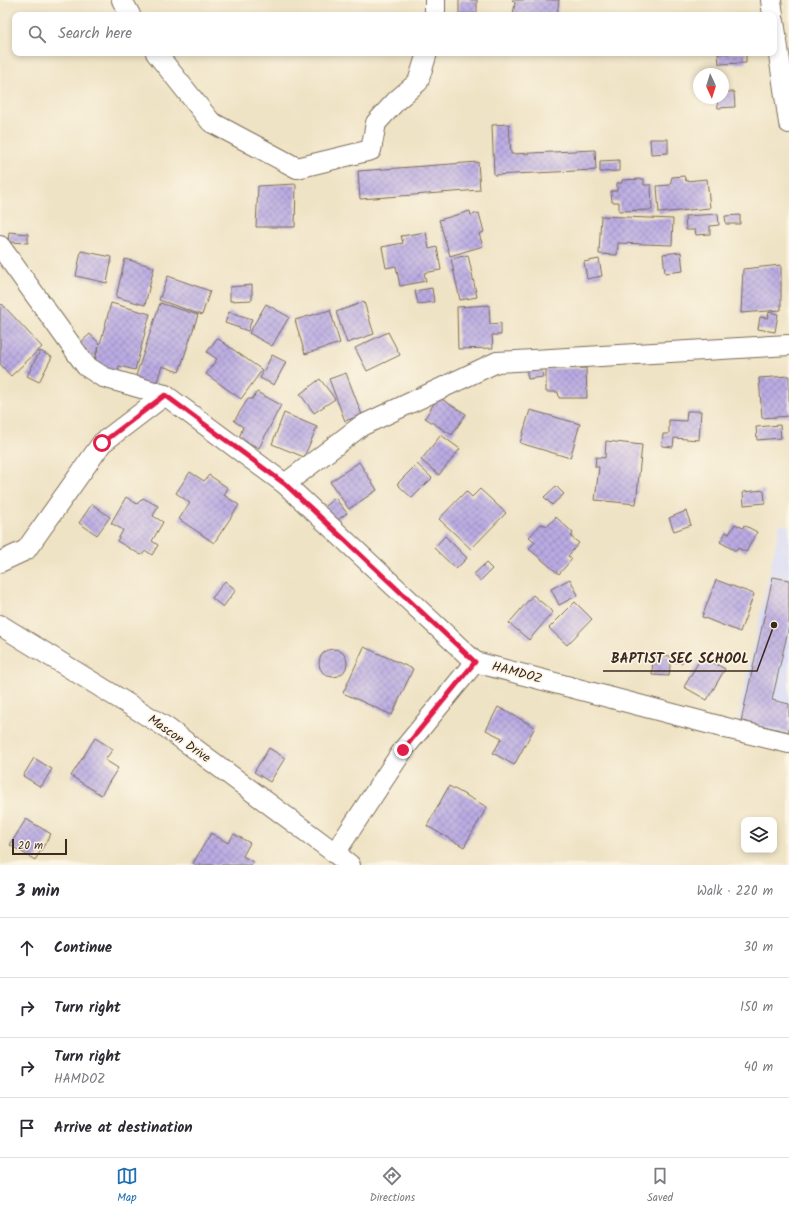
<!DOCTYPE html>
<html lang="en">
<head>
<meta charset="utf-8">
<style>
  :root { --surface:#fff; --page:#f2f2f3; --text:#2b2b33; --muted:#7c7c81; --line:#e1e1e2; --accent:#1f6fb2 }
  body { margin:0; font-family:Kalam,sans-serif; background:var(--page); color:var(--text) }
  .controls { position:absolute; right:12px; bottom:12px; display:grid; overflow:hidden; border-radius:8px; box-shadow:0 2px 6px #0003 }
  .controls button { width:36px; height:36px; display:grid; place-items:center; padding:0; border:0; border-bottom:1px solid var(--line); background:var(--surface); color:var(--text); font:20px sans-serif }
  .compass { position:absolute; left:693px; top:68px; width:36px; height:36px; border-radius:50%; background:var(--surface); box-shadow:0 2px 6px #0003; rotate:176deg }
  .scale { position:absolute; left:12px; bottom:10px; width:55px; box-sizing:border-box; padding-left:4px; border:2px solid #3b2a1e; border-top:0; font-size:11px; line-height:14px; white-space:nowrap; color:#3b2a1e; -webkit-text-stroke:3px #fcf5e5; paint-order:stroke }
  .stop { position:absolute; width:12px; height:12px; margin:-9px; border:3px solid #e11d48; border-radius:50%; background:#fff }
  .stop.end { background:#e11d48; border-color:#fff; box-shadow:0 1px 4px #0008 }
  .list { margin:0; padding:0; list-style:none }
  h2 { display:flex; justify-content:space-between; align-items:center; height:52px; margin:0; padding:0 16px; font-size:17px }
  h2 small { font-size:13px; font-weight:400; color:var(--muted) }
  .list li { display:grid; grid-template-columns:26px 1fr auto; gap:12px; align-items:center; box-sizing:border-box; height:60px; padding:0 16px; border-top:1px solid var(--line) }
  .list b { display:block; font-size:15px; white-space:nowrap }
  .list p { margin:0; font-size:13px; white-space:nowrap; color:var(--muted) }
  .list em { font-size:13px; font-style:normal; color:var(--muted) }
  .icon { flex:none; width:22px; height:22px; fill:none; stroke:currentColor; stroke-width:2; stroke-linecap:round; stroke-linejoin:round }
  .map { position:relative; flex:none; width:789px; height:865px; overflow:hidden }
  .search { position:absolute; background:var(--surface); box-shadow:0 2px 6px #0003; left:12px; right:12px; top:12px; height:44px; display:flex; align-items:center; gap:10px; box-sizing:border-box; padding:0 14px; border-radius:8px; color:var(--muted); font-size:15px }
  .sheet { height:292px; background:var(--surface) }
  nav { display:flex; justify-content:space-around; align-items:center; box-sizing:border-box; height:56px; border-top:1px solid var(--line); background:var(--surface); font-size:11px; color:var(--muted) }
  nav a { display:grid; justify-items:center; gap:2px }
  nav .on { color:var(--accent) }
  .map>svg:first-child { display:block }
  .built { fill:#d3d8f9 }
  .building { fill:url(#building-cross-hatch) }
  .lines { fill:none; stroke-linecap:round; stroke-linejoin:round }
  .minor-casing { stroke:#7a6b58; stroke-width:22 }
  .minor { stroke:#fff; stroke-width:20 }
  .route { stroke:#e11d48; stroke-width:5 }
  .labels { text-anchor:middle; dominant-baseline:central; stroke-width:3.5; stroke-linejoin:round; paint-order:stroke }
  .street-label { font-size:13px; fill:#3b2a1e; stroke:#fcf5e5 }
  .leader { fill:none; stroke:#3b2a1e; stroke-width:1.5 }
  .callout-dot { fill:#3b2a1e; stroke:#fcf5e5; stroke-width:1.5 }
  .callout-label { font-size:14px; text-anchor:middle; font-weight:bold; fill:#3b2a1e; stroke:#fcf5e5; stroke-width:3.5; stroke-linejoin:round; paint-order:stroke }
</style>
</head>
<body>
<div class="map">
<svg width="789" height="865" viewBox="0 0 789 865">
  <defs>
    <pattern id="building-cross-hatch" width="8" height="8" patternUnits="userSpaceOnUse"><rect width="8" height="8" fill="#baabe3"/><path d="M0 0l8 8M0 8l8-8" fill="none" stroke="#988bb7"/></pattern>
  </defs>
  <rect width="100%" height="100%" fill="#fcf5e5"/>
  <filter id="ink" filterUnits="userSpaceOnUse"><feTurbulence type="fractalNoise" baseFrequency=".025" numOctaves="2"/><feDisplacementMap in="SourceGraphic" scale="8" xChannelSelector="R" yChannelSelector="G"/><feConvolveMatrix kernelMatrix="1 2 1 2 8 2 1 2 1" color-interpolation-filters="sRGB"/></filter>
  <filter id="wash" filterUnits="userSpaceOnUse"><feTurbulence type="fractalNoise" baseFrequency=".012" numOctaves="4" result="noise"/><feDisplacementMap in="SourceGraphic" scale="16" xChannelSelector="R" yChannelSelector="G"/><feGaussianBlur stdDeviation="0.9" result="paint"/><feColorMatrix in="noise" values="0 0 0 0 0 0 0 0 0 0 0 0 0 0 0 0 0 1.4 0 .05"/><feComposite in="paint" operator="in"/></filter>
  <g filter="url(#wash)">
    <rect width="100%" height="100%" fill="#efe3c5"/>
    <path class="built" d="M780 524 789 526V734L737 723Z"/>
    <g id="blocks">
      <g class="building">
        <rect x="459" y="0" width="18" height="14"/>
        <path d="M512 0H559L557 15H513L515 3Z"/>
        <path d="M718 53H746V63L719 64Z"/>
        <path d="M723 92H734L735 107 718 108 717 98H723Z"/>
        <path d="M509 124 511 154 595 150 596 170 494 175 492 125Z"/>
        <path d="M650 139H668V153L651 154Z"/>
        <path d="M619 160V171L600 172V161Z"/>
        <path d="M478 162 480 190 360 199 358 171Z"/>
        <path d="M684 176 686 181 707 179 710 208 659 213 657 186 670 185 672 177Z"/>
        <path d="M644 179V185H651L652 210 619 211V202H612L611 191H617V183H622V180Z"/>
        <path d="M296 184 295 227H256L258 186Z"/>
        <path d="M470 211 471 215 479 213 484 232 479 234 483 246 450 256 439 220Z"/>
        <path d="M718 214 719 225 710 226V234L696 235 695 230H686L685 216Z"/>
        <path d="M740 215V224H726L725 216Z"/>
        <path d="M601 216 673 219 672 245 618 243 617 255 599 254Z"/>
        <path d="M9 232 28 234V243L8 242Z"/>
        <path d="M426 232 429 249 437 247 441 270 424 273 426 281 400 286 396 266 386 268 382 247 403 243 401 236Z"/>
        <path d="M81 251 112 257 107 283 76 276Z"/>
        <path d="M681 252 683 271 665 273 663 254Z"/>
        <path d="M468 255 477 297 460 300 451 259Z"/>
        <path d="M125 259 154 267 145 305 116 297Z"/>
        <path d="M599 259 602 276 587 279 584 262Z"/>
        <path d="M781 265V310L741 313 743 269Z"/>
        <path d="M168 276 210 291 202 315 159 300Z"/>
        <path d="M252 285V300L230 301V287Z"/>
        <path d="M432 288 434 302 418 304 415 291Z"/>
        <path d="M364 302 374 334 347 343 336 312Z"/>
        <path d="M111 303 150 314 135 370 119 366 117 372 93 366 99 346 94 359 80 343 90 334 100 344Z"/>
        <path d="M160 303 198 315 179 372 162 366 152 397 131 391Z"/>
        <path d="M2 304 42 347 11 376 0 364V306Z"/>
        <path d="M266 304 289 317 272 346 249 333Z"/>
        <path d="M489 305 490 324 501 323V335H492L493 348 458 349 457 307Z"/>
        <path d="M330 310 340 343 305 354 295 320Z"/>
        <path d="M229 312 252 319 248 331 225 323Z"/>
        <path d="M769 312 778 314 775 332 758 329 760 317 768 318Z"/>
        <path d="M388 332 400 355 367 371 355 348Z"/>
        <path d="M217 338 262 370 241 399 206 374 217 359 207 352Z"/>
        <path d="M40 351 52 357 39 382 27 376Z"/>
        <path d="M272 355 286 362 274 385 260 378Z"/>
        <path d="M541 365 543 377 528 379 526 367Z"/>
        <path d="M586 368 587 398H559L558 392H546V369Z"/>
        <path d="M346 373 362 415 345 421 329 379Z"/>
        <path d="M789 376V416L762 418 759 378Z"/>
        <path d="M320 379 335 399 314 413 300 394Z"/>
        <path d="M257 392 281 405 259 448 239 438 243 427 234 421 248 399H252Z"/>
        <path d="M438 397 466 414 452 435 425 418Z"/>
        <path d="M530 410 580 424 570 458 520 443Z"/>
        <path d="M687 411H701L699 440 674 438 673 447 662 446 663 434H669V420L686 421Z"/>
        <path d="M284 413 317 427 304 457 272 444Z"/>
        <path d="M780 425 781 438 757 440 756 427Z"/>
        <path d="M441 435 460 449 439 475 421 460Z"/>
        <path d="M606 441 642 445 636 504 595 500 599 467H595L596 457 605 458Z"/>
        <path d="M359 462 377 490 349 509 330 482Z"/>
        <path d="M417 464 432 478 412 498 397 484Z"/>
        <path d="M190 472 204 481 209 475 228 488 224 495 239 505 214 543 179 519 190 503 176 493Z"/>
        <path d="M556 486 564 494 552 505 544 497Z"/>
        <path d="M480 489 506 513 471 549 439 519 466 491 472 497Z"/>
        <path d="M764 490 765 503 744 505 743 492Z"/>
        <path d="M126 497 137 504 143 498 158 506 153 516 163 522 152 541 158 545 152 555 146 551 141 555 117 541 123 530 111 523Z"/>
        <path d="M335 498 347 513 336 521 324 507Z"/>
        <path d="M92 504 110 517 97 535 79 523Z"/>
        <path d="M686 511 691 525 674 531 669 518Z"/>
        <path d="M556 517 573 533 571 537 579 543 568 556 572 559 559 574 529 549 535 542 529 537 541 524 548 526Z"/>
        <path d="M735 524 743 528 744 525 757 532 746 552 738 548 736 551 720 542 726 532 729 534Z"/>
        <path d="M445 536 467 558 456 569 434 548Z"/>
        <path d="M486 563 492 569 480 581 474 574Z"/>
        <path d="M773 577 789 580V626L772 700 789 704V732L741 721Z"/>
        <path d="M570 579 578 595 559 605 551 589Z"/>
        <path d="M716 580 754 594 740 632 702 617Z"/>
        <path d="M225 581 236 590 223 607 212 598Z"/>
        <path d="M533 595 553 612 529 640 509 623Z"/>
        <path d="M575 602 592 619 567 645 549 628Z"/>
        <path d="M364 647 413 669 392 715 343 693Z"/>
        <circle cx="333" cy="663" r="14"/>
        <path d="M653 655 671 656 669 676 652 675Z"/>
        <path d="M675 656H682V663L674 662Z"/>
        <path d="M702 656 725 669 707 700 684 687Z"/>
        <path d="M498 707 535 727 514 765 493 753 502 738 486 730Z"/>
        <path d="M95 738 113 749 105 760 118 768 101 795 71 776Z"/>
        <path d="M269 748 285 758 270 782 254 772Z"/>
        <path d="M34 758 52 769 41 787 23 776Z"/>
        <path d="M449 786 487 807 464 847 427 826Z"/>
        <path d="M26 819 51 834 35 860 10 845Z"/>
        <path d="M211 833 228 843 234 834 250 843 243 856 253 862 251 865H196L193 863Z"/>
      </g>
    </g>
  </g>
  <g filter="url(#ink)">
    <use href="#blocks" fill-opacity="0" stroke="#7a6b58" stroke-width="1"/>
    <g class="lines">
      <defs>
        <g id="minor">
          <path d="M122 0 130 15"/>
          <path d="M771 0 773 15"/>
          <path d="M435 15V0"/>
          <path d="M774 21 789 123"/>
          <path d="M156 53 211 122 297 168 371 150 376 123 397 100 418 82 427 53"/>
          <path d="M0 246 86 366 103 377 165 395"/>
          <path d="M285 484 361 426 497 362 789 345"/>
          <path d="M0 562 26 550 102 443 165 395 285 484 475 662"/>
          <path d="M0 625 167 728 335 853 350 865"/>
          <path d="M335 853 403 750 475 662 730 729 789 743"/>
        </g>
      </defs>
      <use href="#minor" class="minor-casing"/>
      <use href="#minor" class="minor"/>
    </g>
  </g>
  <g class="lines" filter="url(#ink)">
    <path class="route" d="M102 443 165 395 285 484 475 662 403 750"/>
  </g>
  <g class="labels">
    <g class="street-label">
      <text transform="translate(517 673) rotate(15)">HAMDOZ</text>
      <text transform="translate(179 739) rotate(35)">Mascon Drive</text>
    </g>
  </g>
  <path class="leader" d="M774 625L757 671H603"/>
  <circle class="callout-dot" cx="774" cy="625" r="4"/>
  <g class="callout-label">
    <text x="680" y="663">BAPTIST SEC SCHOOL</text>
  </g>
</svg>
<div class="controls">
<button><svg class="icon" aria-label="layers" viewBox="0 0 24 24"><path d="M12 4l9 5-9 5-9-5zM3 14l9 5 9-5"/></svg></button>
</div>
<svg class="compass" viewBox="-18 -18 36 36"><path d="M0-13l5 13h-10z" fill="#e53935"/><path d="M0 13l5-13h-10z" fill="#7c7c81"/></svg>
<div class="scale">20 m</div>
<div class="stop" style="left:102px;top:443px"></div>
<div class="stop end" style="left:403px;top:750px"></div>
<div class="search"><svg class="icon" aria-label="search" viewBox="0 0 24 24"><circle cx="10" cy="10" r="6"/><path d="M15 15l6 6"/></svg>Search here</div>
</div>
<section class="sheet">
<h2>3 min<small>Walk · 220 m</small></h2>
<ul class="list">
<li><svg class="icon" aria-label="ahead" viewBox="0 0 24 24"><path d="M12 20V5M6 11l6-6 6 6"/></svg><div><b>Continue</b></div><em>30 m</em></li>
<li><svg class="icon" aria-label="right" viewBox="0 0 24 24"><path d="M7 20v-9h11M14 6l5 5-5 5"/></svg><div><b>Turn right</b></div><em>150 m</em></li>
<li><svg class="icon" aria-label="right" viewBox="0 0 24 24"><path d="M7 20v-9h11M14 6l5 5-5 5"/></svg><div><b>Turn right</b><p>HAMDOZ</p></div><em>40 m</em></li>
<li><svg class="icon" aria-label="arrive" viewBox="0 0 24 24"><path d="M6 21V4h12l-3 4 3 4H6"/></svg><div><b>Arrive at destination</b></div></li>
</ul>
</section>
<nav>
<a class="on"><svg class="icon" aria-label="map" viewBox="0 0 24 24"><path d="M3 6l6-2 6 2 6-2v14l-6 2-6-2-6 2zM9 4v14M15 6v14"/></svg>Map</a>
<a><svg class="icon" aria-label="directions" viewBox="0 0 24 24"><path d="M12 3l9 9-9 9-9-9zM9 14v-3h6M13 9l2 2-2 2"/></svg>Directions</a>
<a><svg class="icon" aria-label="saved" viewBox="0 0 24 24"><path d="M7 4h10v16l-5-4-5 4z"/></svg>Saved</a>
</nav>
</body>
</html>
